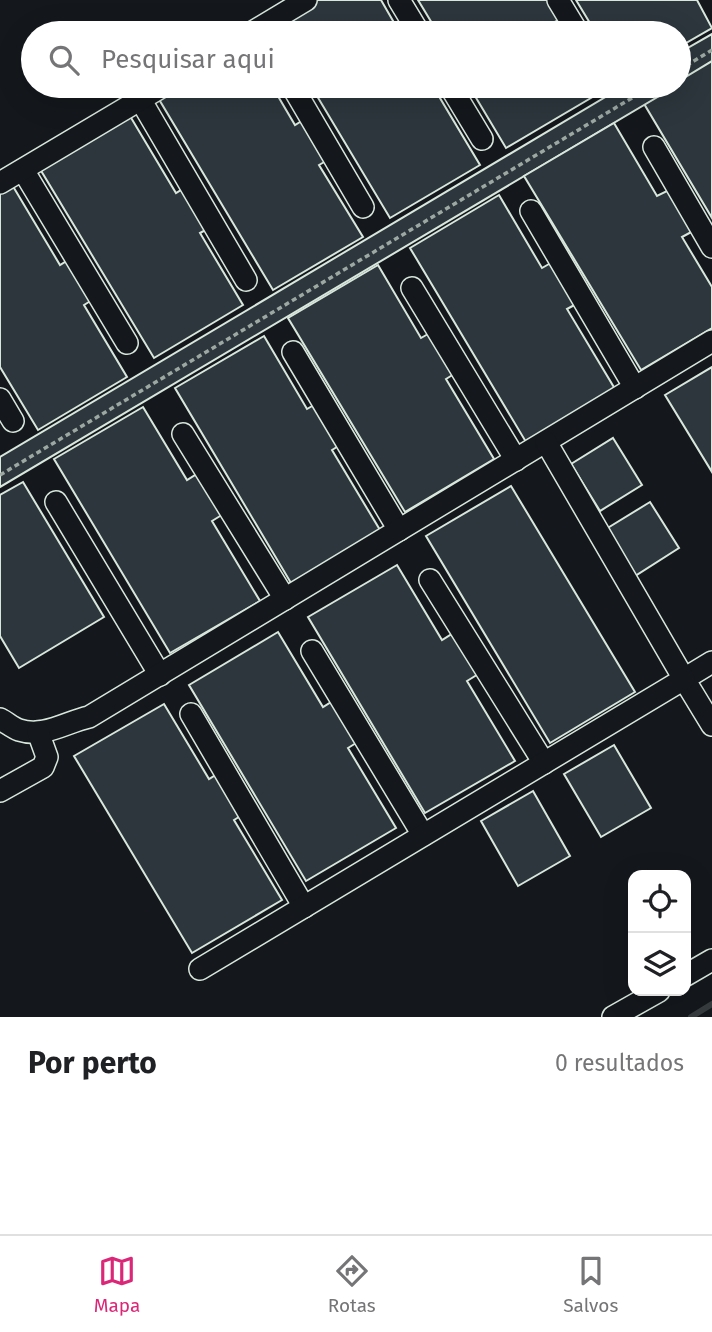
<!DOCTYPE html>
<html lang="pt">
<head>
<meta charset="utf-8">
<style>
  :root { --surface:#fff; --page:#f2f2f2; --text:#202124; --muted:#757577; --line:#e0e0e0; --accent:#db2777 }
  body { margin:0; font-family:"Fira Sans",sans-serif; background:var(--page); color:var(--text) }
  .controls { position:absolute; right:21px; bottom:21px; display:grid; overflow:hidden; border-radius:14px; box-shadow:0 7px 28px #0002 }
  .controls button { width:63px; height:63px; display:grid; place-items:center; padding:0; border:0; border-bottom:2px solid var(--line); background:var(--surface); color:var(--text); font:35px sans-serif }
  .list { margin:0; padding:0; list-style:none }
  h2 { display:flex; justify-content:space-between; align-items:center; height:91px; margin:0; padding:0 28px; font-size:30px }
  h2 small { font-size:23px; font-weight:400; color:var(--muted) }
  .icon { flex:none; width:38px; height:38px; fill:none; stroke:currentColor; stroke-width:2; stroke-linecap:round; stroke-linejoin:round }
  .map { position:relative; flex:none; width:712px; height:1017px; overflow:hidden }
  .search { position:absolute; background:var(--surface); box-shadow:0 7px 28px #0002; left:21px; right:21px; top:21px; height:77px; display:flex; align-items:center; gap:18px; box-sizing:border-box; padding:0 24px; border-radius:38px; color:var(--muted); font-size:26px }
  .sheet { height:217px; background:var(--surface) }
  nav { display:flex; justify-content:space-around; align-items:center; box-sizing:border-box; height:98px; border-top:2px solid var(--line); background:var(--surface); font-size:19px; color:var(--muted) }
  nav a { display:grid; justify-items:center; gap:4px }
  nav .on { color:var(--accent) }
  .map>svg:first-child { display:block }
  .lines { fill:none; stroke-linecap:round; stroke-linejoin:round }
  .stream { stroke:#363b3e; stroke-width:6 }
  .building { fill:#2c363c; stroke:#d8e6dc; stroke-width:2 }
  .minor-casing { stroke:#d8e6dc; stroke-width:24 }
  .path { stroke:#9da8a2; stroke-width:3.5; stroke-dasharray:5 3.5; stroke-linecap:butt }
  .minor { stroke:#14181c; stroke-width:21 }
</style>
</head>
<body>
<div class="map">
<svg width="712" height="1017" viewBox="0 0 712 1017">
  <rect width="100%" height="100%" fill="#14181c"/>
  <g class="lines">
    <path class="stream" d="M691 1017 712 1004"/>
  </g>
  <g class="building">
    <path d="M315 0H381L400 33H280L274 24Z"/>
    <path d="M418 0H557L566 16 553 23 559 33H438Z"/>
    <path d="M576 0H697L712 28 679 47V33H596Z"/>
    <path d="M712 34V64L679 84V53Z"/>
    <path d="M712 61V218L643 102 671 86H679V81Z"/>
    <path d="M174 86H272L295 125 308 117 333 157 319 165 363 237 273 290 157 96Z"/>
    <path d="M311 86H449L437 93 480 165 390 218Z"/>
    <path d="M469 86H590L596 95 506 148Z"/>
    <path d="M624 86H676L0 487V457Z"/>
    <path d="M127 111 176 193 189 185 213 226 200 233 243 305 154 358 37 164Z"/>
    <path d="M614 123 657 196 671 189 695 230 682 237 712 287V328L641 370 524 176Z"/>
    <path d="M11 183 60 265 73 257 97 297 84 305 127 377 38 430 0 367V190Z"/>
    <path d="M499 195 542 268 556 260 580 302 567 309 615 389 526 442 410 248Z"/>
    <path d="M378 265 421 338 435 330 459 371 446 379 494 459 405 512 288 318Z"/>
    <path d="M264 336 307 409 321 401 345 442 332 450 380 530 291 583 175 388Z"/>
    <path d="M712 367V472L665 395Z"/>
    <path d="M143 407 187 480 200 472 225 513 212 521 260 601 170 653 54 459Z"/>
    <path d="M613 438 642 485 600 511 571 464Z"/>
    <path d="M23 482 104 617 19 668 0 636V495Z"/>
    <path d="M511 486 635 692 550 743 426 536Z"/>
    <path d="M650 502 679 548 635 576 606 529Z"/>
    <path d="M397 565 442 640 455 632 480 673 467 681 515 761 425 813 308 617Z"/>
    <path d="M278 632 323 707 336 699 361 740 348 748 396 828 306 881 189 685Z"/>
    <path d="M164 704 209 779 222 771 247 812 234 820 282 900 192 953 74 756Z"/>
    <path d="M614 745 651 808 601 837 564 774Z"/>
    <path d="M533 791 570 856 518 886 481 821Z"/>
  </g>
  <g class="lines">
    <defs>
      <g id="minor">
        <path d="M399 0 419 33"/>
        <path d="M558 0 578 33"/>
        <path d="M251 33 306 0"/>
        <path d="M292 86 363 207"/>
        <path d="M450 86 482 139"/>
        <path d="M140 99 246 280"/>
        <path d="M654 147 712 247"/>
        <path d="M23 170 127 343"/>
        <path d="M0 183 163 86"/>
        <path d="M531 211 635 388"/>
        <path d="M412 288 516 460"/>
        <path d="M293 352 399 530"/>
        <path d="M0 399 13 421"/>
        <path d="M183 434 285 599"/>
        <path d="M56 502 160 675"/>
        <path d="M430 580 544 763"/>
        <path d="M312 651 423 835"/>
        <path d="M712 662 684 679 712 725"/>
        <path d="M191 714 304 907"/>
        <path d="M0 719C6 722 13 728 19 730 44 738 66 722 89 717L712 341"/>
        <path d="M0 791 43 767 47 757 38 732"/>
        <path d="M200 969 684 679 546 442"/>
        <path d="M686 975 712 960"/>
        <path d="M613 1017 659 991"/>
      </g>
    </defs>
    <use href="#minor" class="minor-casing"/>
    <g class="path">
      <path d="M679 70 712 50"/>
      <path d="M0 475 652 86"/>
    </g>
    <use href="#minor" class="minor"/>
  </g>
</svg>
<div class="controls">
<button><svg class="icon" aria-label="locate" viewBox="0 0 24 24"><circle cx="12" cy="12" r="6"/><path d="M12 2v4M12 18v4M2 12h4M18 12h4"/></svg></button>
<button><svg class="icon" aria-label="layers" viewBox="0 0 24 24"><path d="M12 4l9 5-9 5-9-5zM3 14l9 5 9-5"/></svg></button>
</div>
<div class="search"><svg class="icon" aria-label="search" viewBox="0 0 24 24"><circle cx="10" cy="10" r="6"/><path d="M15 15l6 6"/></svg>Pesquisar aqui</div>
</div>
<section class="sheet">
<h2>Por perto<small>0 resultados</small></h2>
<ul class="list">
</ul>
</section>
<nav>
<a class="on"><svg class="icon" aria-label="map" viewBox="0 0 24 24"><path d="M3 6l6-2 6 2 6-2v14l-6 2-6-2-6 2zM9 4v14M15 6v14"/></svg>Mapa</a>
<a><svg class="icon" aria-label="directions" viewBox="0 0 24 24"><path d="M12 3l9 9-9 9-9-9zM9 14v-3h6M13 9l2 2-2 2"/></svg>Rotas</a>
<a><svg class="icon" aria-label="saved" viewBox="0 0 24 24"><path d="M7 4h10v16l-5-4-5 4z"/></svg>Salvos</a>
</nav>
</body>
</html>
